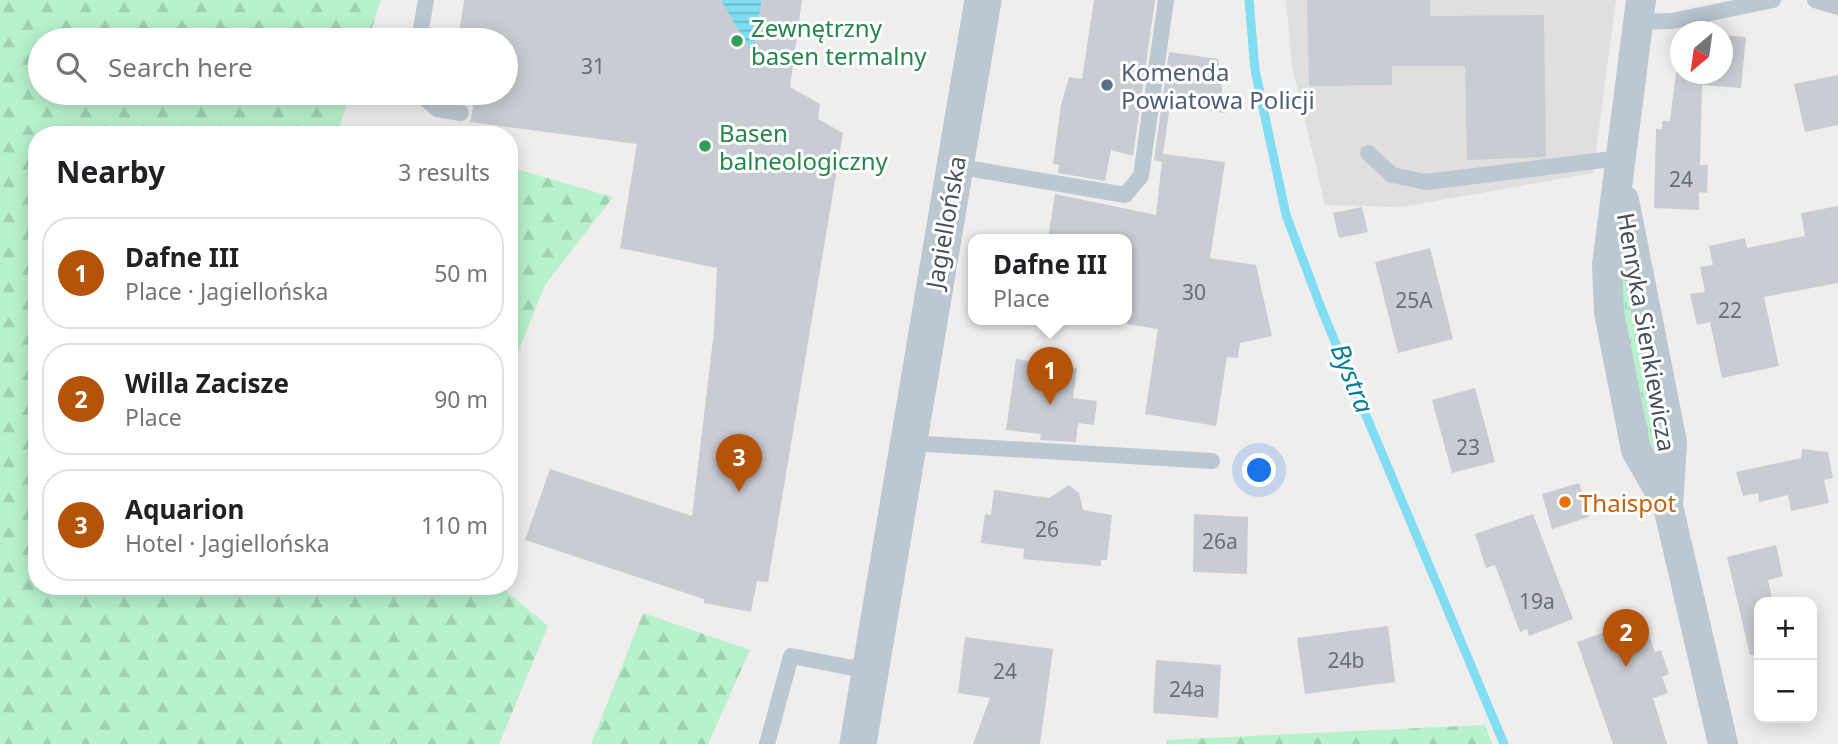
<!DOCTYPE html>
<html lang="en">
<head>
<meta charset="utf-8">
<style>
  :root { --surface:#fff; --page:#f6f6f6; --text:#202124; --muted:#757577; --line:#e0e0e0; --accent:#b45309 }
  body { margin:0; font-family:"Noto Sans",sans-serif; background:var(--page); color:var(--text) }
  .controls { position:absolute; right:21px; bottom:21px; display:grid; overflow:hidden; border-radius:14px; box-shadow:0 4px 18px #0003 }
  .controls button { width:63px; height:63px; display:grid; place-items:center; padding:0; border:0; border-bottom:2px solid var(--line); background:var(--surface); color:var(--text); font:35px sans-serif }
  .compass { position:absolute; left:1670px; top:21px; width:63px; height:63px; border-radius:50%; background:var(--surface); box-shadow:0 4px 18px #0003; rotate:209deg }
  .you { position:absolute; left:1260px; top:471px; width:24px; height:24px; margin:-18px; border:5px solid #fff; border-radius:50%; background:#1a73e8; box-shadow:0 0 0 10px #1a73e833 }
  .badge { display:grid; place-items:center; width:46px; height:46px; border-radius:50%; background:var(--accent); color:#fff; font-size:23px; font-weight:700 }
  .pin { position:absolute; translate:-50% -58px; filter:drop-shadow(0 2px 4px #0008) }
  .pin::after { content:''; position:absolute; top:37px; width:24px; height:21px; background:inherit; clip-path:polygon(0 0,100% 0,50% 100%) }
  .popup { position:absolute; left:968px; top:234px; width:164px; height:91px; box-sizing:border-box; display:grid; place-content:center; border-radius:14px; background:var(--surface); filter:drop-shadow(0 2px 5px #0005); font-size:23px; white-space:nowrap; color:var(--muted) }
  .popup b { font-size:26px; color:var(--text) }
  .popup::after { content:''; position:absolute; left:50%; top:100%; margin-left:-14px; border:14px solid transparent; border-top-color:var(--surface) }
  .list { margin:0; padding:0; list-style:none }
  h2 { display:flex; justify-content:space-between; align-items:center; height:91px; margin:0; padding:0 28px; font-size:30px }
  h2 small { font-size:23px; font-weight:400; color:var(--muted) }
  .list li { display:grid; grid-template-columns:46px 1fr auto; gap:21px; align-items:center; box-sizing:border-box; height:112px; margin:0 14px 14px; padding:0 14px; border:2px solid var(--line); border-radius:28px }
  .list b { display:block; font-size:26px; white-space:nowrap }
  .list p { margin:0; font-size:23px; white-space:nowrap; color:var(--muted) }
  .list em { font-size:23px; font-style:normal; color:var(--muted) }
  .icon { flex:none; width:38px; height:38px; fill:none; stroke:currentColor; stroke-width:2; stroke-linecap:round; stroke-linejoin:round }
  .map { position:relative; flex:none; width:1838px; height:744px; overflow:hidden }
  .search { position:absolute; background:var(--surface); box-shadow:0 4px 18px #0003; left:28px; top:28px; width:490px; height:77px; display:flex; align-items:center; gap:18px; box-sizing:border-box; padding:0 24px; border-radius:38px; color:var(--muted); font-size:26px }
  .panel { position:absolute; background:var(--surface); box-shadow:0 4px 18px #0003; left:28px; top:126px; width:490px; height:469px; border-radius:28px }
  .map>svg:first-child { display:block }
  .education { fill:#e1dedf }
  .grass { fill:url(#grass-tufts) }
  .forest { fill:url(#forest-firs) }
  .water { fill:url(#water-rules) }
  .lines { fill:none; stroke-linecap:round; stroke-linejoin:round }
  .stream { stroke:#81ddf2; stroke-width:9 }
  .building { fill:#c9ccd2 }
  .service { stroke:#bcc8d1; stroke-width:16 }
  .minor { stroke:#bcc8d1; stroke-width:30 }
  .tertiary { stroke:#bcc8d1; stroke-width:37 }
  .leisure-dot { fill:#2e9e5b; stroke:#fff; stroke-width:2.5 }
  .service-dot { fill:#5c6f8a; stroke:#fff; stroke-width:2.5 }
  .food-dot { fill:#e8710a; stroke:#fff; stroke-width:2.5 }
  .labels { text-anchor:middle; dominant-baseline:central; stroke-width:6; stroke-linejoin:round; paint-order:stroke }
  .number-label { font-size:21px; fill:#65707a }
  .leisure-label { font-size:24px; fill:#27864d; stroke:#fff; text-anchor:start }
  .service-label { font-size:24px; fill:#4e5e75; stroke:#fff; text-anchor:start }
  .street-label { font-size:24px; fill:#44515c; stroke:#fff }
  .food-label { font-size:24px; fill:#c56008; stroke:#fff; text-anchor:start }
  .water-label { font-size:26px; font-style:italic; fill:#047d99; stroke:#fff }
</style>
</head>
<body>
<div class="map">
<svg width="1838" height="744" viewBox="0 0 1838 744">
  <defs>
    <pattern id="grass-tufts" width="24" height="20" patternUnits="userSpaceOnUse" patternTransform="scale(1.75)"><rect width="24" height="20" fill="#b7f2cd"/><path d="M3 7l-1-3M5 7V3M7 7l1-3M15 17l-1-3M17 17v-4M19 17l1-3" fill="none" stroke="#9fd1b2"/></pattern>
    <pattern id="forest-firs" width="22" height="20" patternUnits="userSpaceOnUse" patternTransform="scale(1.75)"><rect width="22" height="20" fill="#b7f2cd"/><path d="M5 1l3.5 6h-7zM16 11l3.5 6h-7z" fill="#9fd1b2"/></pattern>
    <pattern id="water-rules" width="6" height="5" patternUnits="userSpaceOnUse" patternTransform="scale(1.75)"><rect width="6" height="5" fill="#81ddf2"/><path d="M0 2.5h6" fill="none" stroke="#6bb6c7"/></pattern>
  </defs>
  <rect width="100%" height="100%" fill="#f0eded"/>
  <path class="education" d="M1286 0H1616L1593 173 1402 207 1325 205 1292 66Z"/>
  <path class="grass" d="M1624 276 1630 278 1650 367 1658 452 1649 447 1615 285Z"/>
  <g class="forest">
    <path d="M0 0H381L368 40H40V93H350L338 131 345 135H37V586H500L548 626 499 744H0Z"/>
    <path d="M509 167 613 197 545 285 509 374Z"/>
    <path d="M643 613 750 650 708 744H591Z"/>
    <path d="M1485 725 1492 744H1167L1166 740Z"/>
  </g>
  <path class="water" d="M719 0H762L749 77Z"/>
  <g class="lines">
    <path class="stream" d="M1249 0 1255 70 1286 215 1323 313 1504 744"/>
  </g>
  <g class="building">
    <path d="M464 0H721L753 54 762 0H802L790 87 820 104 818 119 843 133 768 582 757 581 751 612 704 603V599L525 540 550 469 692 516 714 331 717 268 620 248 637 144 470 122 476 93H506V40H458Z"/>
    <path d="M1094 0H1155L1133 156 1111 150 1105 181 1058 173 1059 165 1053 164 1061 105 1069 77 1082 79Z"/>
    <path d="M1307 0H1430V16L1544 15 1546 157 1467 160 1465 66H1392V85L1309 86Z"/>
    <path d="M1681 33V74H1723V35L1746 37 1741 88 1702 85 1700 165H1708L1707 193 1699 192V210L1654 208 1656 129H1662V121H1670Z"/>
    <path d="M1169 52 1218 59 1225 113 1170 105 1163 154 1225 162 1210 258 1256 265 1272 336 1240 343 1238 358 1227 357 1216 426 1145 414 1158 329 1127 324V239H1048L1055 194 1156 215 1162 162 1154 160Z"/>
    <path d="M1838 75V125L1805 132 1794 84Z"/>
    <path d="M1838 206V283L1764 297 1779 366 1722 378 1710 322 1697 325 1690 294 1705 292 1700 267 1713 265 1709 246 1745 238 1747 248 1805 236 1801 213Z"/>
    <path d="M1362 207 1368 232 1339 238 1333 213Z"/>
    <path d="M1430 248 1453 339 1398 353 1375 262Z"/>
    <path d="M1016 359 1077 368 1073 398 1097 401 1094 425 1078 423 1076 442 1040 440 1041 434 1006 430Z"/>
    <path d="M1475 388 1495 462 1452 473 1432 400Z"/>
    <path d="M1802 449 1828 452 1833 478 1824 480 1829 503 1791 511 1788 495 1759 502 1758 493 1743 496 1736 472 1801 458Z"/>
    <path d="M1579 483 1589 517 1552 529 1542 494Z"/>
    <path d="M1069 485 1079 493 1083 510 1112 515 1107 560H1101V566L1023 559 1024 549 981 543 985 514 991 515 994 490 1049 498Z"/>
    <path d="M1194 514 1248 517 1247 574 1193 572Z"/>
    <path d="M1533 514 1573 619 1529 636 1527 629 1520 632 1495 565 1486 568 1475 534Z"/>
    <path d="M1776 545 1783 576 1768 580 1773 602H1759V654L1750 655 1727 557Z"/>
    <path d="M1643 618 1655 652 1661 650 1669 674 1662 677 1668 693 1653 698 1667 744H1613L1577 642Z"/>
    <path d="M1388 626 1395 682 1305 694 1297 638Z"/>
    <path d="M965 637 1053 649 1040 744H973L990 698 958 693Z"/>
    <path d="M1156 660 1221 665 1218 718 1153 713Z"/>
  </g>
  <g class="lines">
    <g class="service">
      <path d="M1815 0 1838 7"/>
      <path d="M1639 22 1672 21 1773 0"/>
      <path d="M419 40 426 0"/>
      <path d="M419 93 437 109 461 113"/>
      <path d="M1368 153 1392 175 1426 182 1620 158"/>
      <path d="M955 166 1125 195 1141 176 1166 0"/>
      <path d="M909 443 1212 461"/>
      <path d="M767 744 791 656 869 671"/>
    </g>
    <g class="minor">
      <path d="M1641 0 1607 265 1609 312 1636 450 1668 506 1723 744"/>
      <path d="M1624 200 1672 442 1668 506"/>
    </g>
    <path class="tertiary" d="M858 744 983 0"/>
  </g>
  <g class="leisure-dot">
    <circle cx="737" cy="41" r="7"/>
    <circle cx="705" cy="146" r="7"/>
  </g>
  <circle class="service-dot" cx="1107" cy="85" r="7"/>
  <circle class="food-dot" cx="1565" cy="502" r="7"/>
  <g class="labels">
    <g class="number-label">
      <text x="593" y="66">31</text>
      <text x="1681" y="179">24</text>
      <text x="1194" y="292">30</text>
      <text x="1414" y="300">25A</text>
      <text x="1730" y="310">22</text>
      <text x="1468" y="447">23</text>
      <text x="1047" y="529">26</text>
      <text x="1220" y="541">26a</text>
      <text x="1537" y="601">19a</text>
      <text x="1346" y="660">24b</text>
      <text x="1005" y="671">24</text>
      <text x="1187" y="689">24a</text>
    </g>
    <g class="leisure-label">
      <text x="751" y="27">Zewnętrzny<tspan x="751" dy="28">basen termalny</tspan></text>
      <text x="719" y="132">Basen<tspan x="719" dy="28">balneologiczny</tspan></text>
    </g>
    <g class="service-label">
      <text x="1121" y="71">Komenda<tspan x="1121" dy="28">Powiatowa Policji</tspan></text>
    </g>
    <g class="street-label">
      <text transform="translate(945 222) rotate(-80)">Jagiellońska</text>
      <text transform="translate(1647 332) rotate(80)">Henryka Sienkiewicza</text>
    </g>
    <g class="food-label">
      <text x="1579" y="502">Thaispot</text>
    </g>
    <g class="water-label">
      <text transform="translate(1353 378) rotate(68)">Bystra</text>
    </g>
  </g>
</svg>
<div class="controls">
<button>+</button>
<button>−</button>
</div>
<svg class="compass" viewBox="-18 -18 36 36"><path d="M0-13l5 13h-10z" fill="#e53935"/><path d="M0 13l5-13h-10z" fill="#757577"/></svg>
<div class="you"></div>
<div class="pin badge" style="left:1050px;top:405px">1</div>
<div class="popup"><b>Dafne III</b>Place</div>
<div class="pin badge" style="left:1626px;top:667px">2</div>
<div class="pin badge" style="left:739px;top:492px">3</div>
<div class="search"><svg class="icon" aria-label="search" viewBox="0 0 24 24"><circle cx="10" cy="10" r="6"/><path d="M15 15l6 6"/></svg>Search here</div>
<section class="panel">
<h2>Nearby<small>3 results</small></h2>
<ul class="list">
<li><span class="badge">1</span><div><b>Dafne III</b><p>Place · Jagiellońska</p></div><em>50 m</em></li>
<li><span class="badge">2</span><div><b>Willa Zacisze</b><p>Place</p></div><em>90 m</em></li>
<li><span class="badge">3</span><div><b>Aquarion</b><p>Hotel · Jagiellońska</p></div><em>110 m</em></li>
</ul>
</section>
</div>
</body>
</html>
